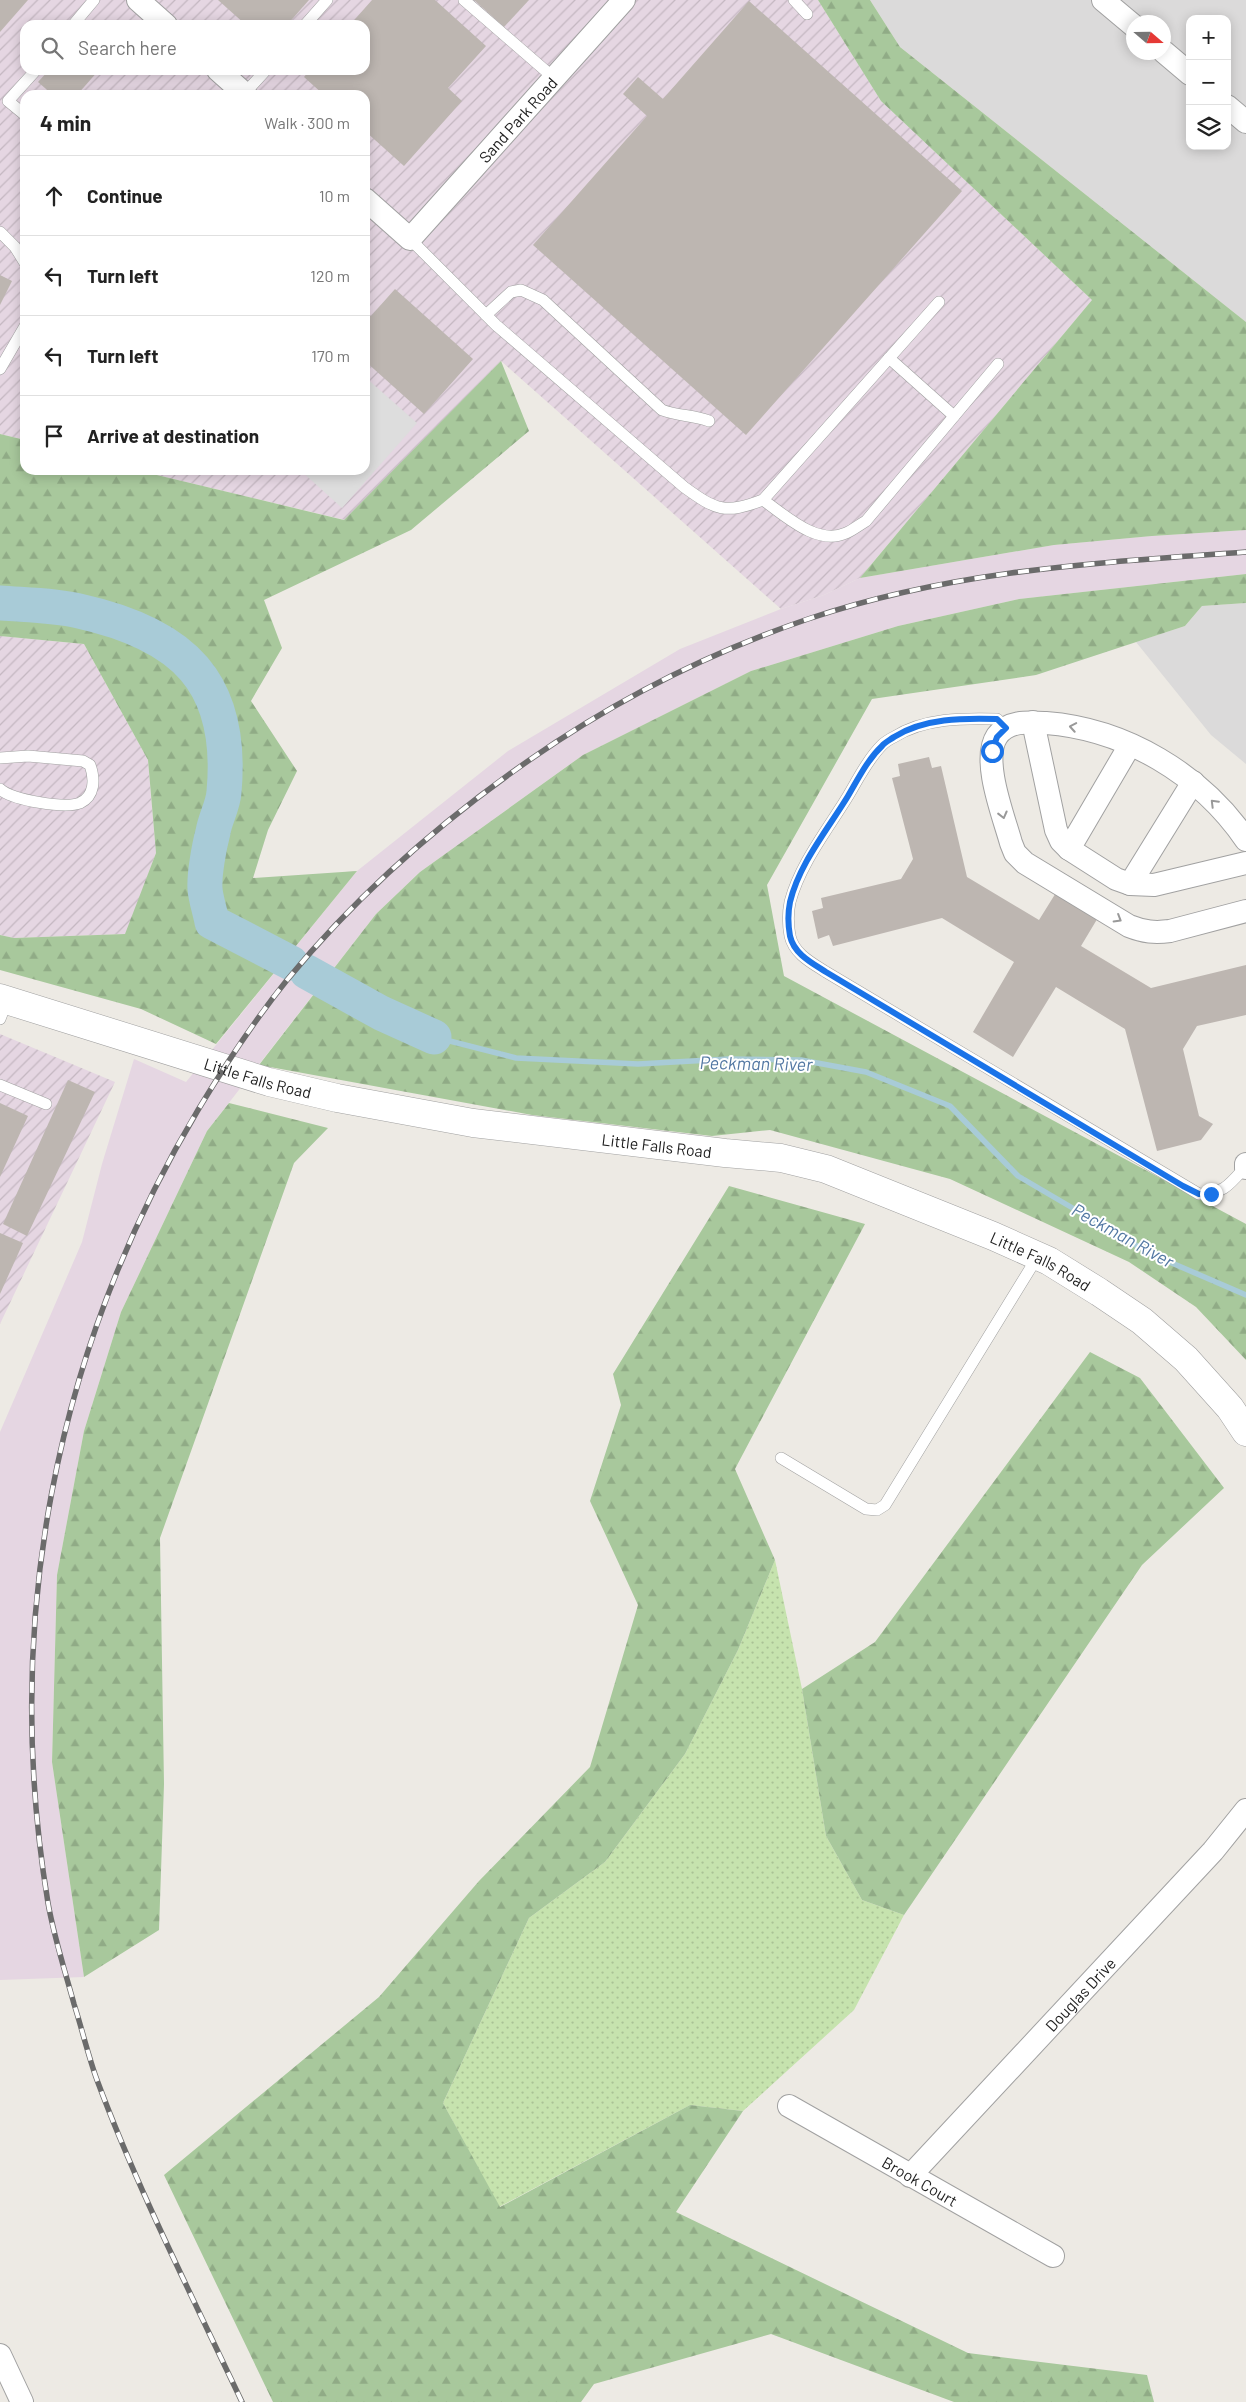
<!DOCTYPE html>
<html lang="en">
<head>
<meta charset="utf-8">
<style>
  :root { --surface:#fff; --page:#f2f2f2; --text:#222; --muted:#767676; --line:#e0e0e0 }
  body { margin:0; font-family:Barlow,sans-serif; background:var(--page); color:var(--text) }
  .controls { position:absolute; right:15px; top:15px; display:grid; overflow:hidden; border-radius:10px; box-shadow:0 2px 12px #0003 }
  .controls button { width:45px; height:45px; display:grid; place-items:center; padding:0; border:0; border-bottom:1px solid var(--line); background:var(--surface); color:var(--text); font:25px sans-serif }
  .compass { position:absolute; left:1126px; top:15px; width:45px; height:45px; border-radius:50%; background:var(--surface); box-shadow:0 2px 12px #0003; rotate:110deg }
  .stop { position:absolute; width:15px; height:15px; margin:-11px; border:4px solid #1a73e8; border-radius:50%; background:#fff }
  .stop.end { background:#1a73e8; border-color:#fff; box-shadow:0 1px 5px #0008 }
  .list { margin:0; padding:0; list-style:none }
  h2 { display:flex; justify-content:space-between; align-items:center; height:65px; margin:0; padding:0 20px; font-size:21px }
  h2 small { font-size:16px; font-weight:400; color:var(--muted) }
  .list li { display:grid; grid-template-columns:32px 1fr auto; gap:15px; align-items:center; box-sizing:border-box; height:80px; padding:0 20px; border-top:1px solid var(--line) }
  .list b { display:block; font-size:19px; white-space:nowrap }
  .list em { font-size:16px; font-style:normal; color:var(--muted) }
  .icon { flex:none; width:28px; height:28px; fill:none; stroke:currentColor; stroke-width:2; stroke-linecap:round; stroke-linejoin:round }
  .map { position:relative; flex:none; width:1246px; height:2402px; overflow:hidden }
  .search { position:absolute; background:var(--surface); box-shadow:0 2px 12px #0003; left:20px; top:20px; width:350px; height:55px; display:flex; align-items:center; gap:12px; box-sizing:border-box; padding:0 18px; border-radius:15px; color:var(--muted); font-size:19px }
  .panel { position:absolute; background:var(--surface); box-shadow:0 2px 12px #0003; left:20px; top:90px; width:350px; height:385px; border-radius:15px }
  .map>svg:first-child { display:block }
  .residential { fill:#dbdada; fill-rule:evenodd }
  .industrial { fill:url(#industrial-furrows); fill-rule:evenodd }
  .railway { fill:#e5d6e2 }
  .grass { fill:url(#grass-dots) }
  .forest { fill:url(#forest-firs) }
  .parking { fill:#ddd }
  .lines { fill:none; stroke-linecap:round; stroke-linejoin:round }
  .stream { stroke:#a8cbd7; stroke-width:5.5 }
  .river { stroke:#a8cbd7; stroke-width:35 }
  .building { fill:#bdb6b1 }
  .service-casing { stroke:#a1a1a1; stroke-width:12 }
  .minor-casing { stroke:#a1a1a1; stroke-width:24 }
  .tertiary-casing { stroke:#a1a1a1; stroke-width:29 }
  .service { stroke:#fff; stroke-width:11 }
  .minor { stroke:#fff; stroke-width:22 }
  .tertiary { stroke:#fff; stroke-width:28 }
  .rail-casing { stroke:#6b6b6b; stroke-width:5.5 }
  .rail { stroke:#fff; stroke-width:4; stroke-dasharray:11; stroke-linecap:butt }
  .oneway { stroke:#999 }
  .route { stroke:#1a73e8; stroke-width:6 }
  .labels { text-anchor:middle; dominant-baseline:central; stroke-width:4; stroke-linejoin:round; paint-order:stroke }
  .street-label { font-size:16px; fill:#1d1d1d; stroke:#fff }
  .water-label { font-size:18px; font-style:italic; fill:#5378a3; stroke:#fff }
</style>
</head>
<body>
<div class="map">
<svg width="1246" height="2402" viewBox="0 0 1246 2402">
  <defs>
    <pattern id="industrial-furrows" width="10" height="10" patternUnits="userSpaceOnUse" patternTransform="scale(1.25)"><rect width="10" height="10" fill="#e5d6e2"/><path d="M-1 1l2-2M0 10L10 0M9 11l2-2" fill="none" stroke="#c4b7c1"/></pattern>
    <pattern id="grass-dots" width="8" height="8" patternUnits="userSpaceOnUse" patternTransform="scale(1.25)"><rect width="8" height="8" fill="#c6e3ae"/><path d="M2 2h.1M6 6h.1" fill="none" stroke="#aac295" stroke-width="1.8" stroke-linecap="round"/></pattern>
    <pattern id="forest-firs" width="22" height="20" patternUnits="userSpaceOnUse" patternTransform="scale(1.25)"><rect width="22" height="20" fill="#a8c89c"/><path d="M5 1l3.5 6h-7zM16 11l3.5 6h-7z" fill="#90ab86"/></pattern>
  </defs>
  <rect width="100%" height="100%" fill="#edeae4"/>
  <g class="residential">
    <path d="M870 0H1246V322L900 47ZM1190 19H1227V146H1190ZM1134 22H1164V52H1134Z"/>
    <path d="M1246 603V764L1211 735 1136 642 1185 626 1202 606Z"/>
  </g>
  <g class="industrial">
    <path d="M0 0H818L881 101 1092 300 860 578 824 595 781 609 501 361 345 520 136 470H365V95H25V440L0 434ZM25 25H365V70H25Z"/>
    <path d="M0 636 84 644 148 760 156 853 126 934 14 938 0 935Z"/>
    <path d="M0 1034 115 1082 0 1324Z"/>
  </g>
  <path class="railway" d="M1246 530V574L1019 599 898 626 751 671 583 755 420 872 376 914 207 1131 121 1312 84 1431 57 1575 52 1762 84 1977 0 1980V1432L82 1242 102 1164 134 1059 186 1082 357 871 508 751 680 649 781 609 824 595 860 578 1054 545 1152 536Z"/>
  <path class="grass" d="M775 1560 802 1689 826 1836 862 1900 904 1915 854 2010 743 2111 690 2105 499 2207 443 2103 529 1918 605 1862 685 1754 738 1650Z"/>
  <g class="forest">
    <path d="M818 0H870L900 47 1246 322V530L1152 536 1054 545 860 578 1092 300 881 101Z"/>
    <path d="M501 361 529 431 411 530 264 600 282 648 251 701 297 771 268 830 253 878 357 871 216 1044 141 1009 0 970V935L14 938 125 934 156 853 148 760 84 644 0 636V434L25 440V470H136L344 520Z"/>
    <path d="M1246 574V603L1202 606 1185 626 1036 675 872 699 767 885 784 976 1246 1224V1360L1196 1307 1129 1262 950 1179 770 1130 712 1136 532 1115 259 1065 376 914 420 872 583 755 751 671 898 626 1019 599Z"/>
    <path d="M229 1103 328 1128 294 1163 160 1538 164 1784 159 1930 84 1977 52 1762 57 1575 84 1431 121 1312 207 1131Z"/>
    <path d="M729 1186 865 1224 735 1469 775 1560 738 1650 685 1754 605 1862 529 1918 443 2103 500 2207 690 2105 743 2111 676 2212 968 2353 1147 2375 1154 2402H954L771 2334 594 2384 581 2402H273L164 2175 379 1997 479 1881 590 1767 638 1605 590 1501 621 1405 613 1374Z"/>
    <path d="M1090 1352 1140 1378 1224 1488 1142 1565 904 1915 862 1900 826 1836 802 1689 875 1642Z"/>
  </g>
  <path class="parking" d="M365 377 417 423 342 508 300 470H365Z"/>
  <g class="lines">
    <path class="stream" d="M434 1037 516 1058 638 1064 729 1059 801 1060 866 1072 950 1106 1018 1176 1151 1254 1246 1295"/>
    <g class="river">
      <path d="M0 603C26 605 54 605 79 611 183 634 234 682 224 792 223 806 215 819 213 832 209 847 204 875 205 889 206 900 210 911 212 922L291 963"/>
      <path d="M307 972 381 1013 434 1037"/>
    </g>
  </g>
  <g class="building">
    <path d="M0 0H28L0 32Z"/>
    <path d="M218 0H309L287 25H246Z"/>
    <path d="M372 0H435L486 46 448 88 462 101 404 166 365 131V95H324L304 77 310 70H365V25H350Z"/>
    <path d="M474 0H529L504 27Z"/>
    <path d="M749 1 962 191 746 435 533 245 647 116 623 94 638 77 663 99Z"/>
    <path d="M49 70H99L77 95H53L38 82Z"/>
    <path d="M0 275 12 281 0 305Z"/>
    <path d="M395 289 473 359 424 414 365 361V311L371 316Z"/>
    <path d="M929 757 932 768 941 766 967 877 1039 920 1067 875 1108 901 1081 946 1151 988 1246 965V1015L1197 1026 1183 1049 1199 1116 1213 1124 1201 1140 1157 1151 1125 1029 1056 987 1013 1057 973 1032 1014 962 942 918 833 946 829 935 818 939 812 911 823 908 821 898 901 879 913 859 892 778 900 776 898 764Z"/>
    <path d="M68 1080 95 1092 27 1236 3 1224Z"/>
    <path d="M0 1103 28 1116 0 1177Z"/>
    <path d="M0 1233 23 1243 0 1294Z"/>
  </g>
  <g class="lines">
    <defs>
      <g id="service">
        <path d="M464 0 554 78"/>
        <path d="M794 0 807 14"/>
        <path d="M73 25 94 0"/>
        <path d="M305 25 327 0"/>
        <path d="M243 95 266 70"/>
        <path d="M25 115 8 101 36 70"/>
        <path d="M0 232 15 247 25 263"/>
        <path d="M410 239 496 325 684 487C717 511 725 514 763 500L939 302"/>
        <path d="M486 315 511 292 521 290 543 300 662 410C677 416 693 415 709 421"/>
        <path d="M889 358 954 416"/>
        <path d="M0 369 25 326"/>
        <path d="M763 500C786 516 817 546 846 533 853 530 859 525 866 521L998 364"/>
        <path d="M1006 728 997 719C963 718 924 718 894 737 890 739 885 742 882 745 868 759 858 779 848 796 828 829 800 864 790 902 788 912 788 925 790 936 794 954 812 963 826 972L1199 1194C1224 1194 1230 1184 1246 1166"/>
        <path d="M0 758 28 756 83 761 90 765C95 779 95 796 80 803 65 809 12 800 0 789"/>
        <path d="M0 1019 7 1001"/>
        <path d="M0 1085 46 1104"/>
        <path d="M781 1458 866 1509 877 1510 885 1505 1038 1256"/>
      </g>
      <g id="minor">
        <path d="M138 0 166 25"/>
        <path d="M1103 0 1134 26"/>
        <path d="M1164 52 1190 74"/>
        <path d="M218 70 246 95"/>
        <path d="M1227 106 1246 122"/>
        <path id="s1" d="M365 199 410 239 624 0"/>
        <path d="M1033 722 1056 830 1061 841 1069 849 1116 879 1130 884 1154 885 1246 863"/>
        <path d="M1246 840C1201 774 1125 729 1046 723 1029 722 1008 720 997 736 981 760 1004 817 1011 843L1015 853 1025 863 1129 926C1144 932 1155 933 1170 931L1246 911"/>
        <path d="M1069 849 1130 745"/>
        <path d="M1130 884 1193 782"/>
        <path d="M1246 1164V1168"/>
        <path id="s2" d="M789 2106 1053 2256"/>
        <path id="s3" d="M910 2176 1213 1851 1246 1810"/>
        <path d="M0 2355 22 2402"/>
      </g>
      <g id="tertiary">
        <path id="s4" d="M0 998 269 1082 337 1098 473 1123 725 1153 781 1158 826 1169 993 1236 1049 1261 1099 1292 1142 1321 1186 1359 1230 1408 1246 1432"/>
      </g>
    </defs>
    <use href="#service" class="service-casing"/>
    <use href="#minor" class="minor-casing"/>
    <use href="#tertiary" class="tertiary-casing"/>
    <use href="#service" class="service"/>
    <use href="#minor" class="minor"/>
    <use href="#tertiary" class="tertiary"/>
    <defs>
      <path id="rail" d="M242 2402C192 2296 138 2190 97 2080 88 2055 82 2029 74 2004 65 1971 54 1937 48 1903 2 1625 54 1351 198 1110 225 1065 254 1021 287 980 356 896 439 823 528 761 614 701 708 653 808 619 954 570 1094 563 1246 552"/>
    </defs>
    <use href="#rail" class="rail-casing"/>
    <use href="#rail" class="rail"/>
  </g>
  <defs><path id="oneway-chevron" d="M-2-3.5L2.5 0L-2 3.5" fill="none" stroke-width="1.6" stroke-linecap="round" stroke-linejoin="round" transform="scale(1.25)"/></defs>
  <g class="oneway">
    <use href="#oneway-chevron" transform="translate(1073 727) rotate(-170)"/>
    <use href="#oneway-chevron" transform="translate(1214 803) rotate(-135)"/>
    <use href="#oneway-chevron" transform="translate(1003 815) rotate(76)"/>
    <use href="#oneway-chevron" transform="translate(1118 919) rotate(31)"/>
  </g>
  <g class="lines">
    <path class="route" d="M992 751 997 737 1006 728 997 719C963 718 924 718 894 737 890 740 885 742 882 746 868 759 858 779 848 796 828 829 799 864 790 902 788 912 788 925 790 936 794 954 812 963 826 972L1183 1186 1199 1194H1211"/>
  </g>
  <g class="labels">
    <g class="street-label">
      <text stroke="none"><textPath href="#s1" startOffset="221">Sand Park Road</textPath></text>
      <text stroke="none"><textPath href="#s4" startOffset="270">Little Falls Road</textPath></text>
      <text stroke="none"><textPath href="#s4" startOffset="675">Little Falls Road</textPath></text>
      <text stroke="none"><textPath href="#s4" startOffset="1080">Little Falls Road</textPath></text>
      <text stroke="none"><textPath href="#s3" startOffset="249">Douglas Drive</textPath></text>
      <text stroke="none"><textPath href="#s2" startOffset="151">Brook Court</textPath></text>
    </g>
    <g class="water-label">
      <text transform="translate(756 1063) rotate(1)">Peckman River</text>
      <text transform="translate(1123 1235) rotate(29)">Peckman River</text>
    </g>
  </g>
</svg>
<div class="controls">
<button>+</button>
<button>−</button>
<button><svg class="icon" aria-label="layers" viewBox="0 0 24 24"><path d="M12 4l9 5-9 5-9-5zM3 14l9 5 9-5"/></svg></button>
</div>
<svg class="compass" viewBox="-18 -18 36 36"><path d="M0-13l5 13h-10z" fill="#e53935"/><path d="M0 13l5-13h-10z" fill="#767676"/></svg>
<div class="stop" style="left:992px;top:751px"></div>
<div class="stop end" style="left:1211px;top:1194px"></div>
<div class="search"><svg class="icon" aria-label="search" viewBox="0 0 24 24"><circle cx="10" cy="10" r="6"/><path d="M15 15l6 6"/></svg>Search here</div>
<section class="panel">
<h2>4 min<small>Walk · 300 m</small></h2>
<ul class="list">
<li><svg class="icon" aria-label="ahead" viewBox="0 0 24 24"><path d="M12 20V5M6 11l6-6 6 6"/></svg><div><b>Continue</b></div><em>10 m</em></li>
<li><svg class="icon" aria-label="left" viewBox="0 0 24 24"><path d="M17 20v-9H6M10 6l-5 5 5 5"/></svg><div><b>Turn left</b></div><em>120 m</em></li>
<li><svg class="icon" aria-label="left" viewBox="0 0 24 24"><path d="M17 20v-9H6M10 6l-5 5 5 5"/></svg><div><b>Turn left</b></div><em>170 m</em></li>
<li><svg class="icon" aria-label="arrive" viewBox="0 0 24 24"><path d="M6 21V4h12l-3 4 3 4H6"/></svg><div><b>Arrive at destination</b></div></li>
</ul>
</section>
</div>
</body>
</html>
